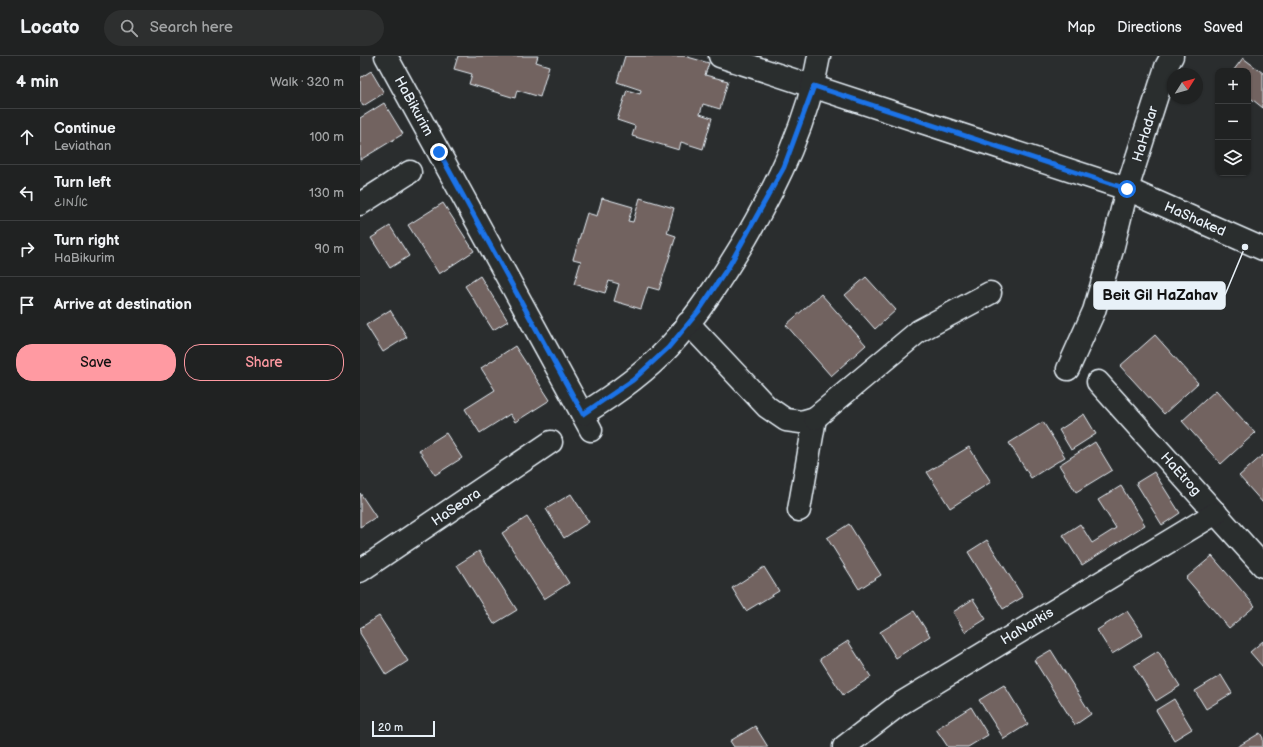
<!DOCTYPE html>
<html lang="en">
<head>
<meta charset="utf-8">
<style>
  :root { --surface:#202222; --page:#2d2f2f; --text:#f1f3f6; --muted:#a2a4a5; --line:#3d3f40; --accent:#ff9aa2 }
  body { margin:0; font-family:"Balsamiq Sans","Playpen Sans Hebrew",sans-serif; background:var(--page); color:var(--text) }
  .controls { position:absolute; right:12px; top:12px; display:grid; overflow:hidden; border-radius:8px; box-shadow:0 1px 3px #0004 }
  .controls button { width:36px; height:36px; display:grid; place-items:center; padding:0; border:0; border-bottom:1px solid var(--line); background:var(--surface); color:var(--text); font:20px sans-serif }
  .compass { position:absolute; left:807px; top:12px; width:36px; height:36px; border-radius:50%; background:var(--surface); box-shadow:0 1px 3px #0004; rotate:53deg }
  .scale { position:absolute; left:12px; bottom:10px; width:63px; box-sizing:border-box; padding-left:4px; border:2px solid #e8f1f8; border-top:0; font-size:11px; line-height:14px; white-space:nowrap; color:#e8f1f8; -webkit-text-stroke:3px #2a2d2e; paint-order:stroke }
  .stop { position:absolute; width:12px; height:12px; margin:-9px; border:3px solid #1a73e8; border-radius:50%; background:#fff }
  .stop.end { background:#1a73e8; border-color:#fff; box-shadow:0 1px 4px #0008 }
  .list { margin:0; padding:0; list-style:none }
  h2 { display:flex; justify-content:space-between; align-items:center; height:52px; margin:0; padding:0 16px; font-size:17px }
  h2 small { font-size:13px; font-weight:400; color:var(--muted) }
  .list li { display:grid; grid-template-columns:26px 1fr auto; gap:12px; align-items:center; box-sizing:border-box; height:56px; padding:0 16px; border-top:1px solid var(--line) }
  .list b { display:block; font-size:15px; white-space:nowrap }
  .list p { margin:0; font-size:13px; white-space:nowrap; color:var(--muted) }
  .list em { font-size:13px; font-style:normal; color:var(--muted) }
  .actions { display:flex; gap:8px; padding:12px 16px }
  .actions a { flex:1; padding:9px 0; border:1px solid var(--accent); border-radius:16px; text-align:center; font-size:14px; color:var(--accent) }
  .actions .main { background:var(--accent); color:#111 }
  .icon { flex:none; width:22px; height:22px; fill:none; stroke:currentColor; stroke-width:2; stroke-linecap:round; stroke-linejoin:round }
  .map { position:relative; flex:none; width:903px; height:691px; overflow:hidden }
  header { display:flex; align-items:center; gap:24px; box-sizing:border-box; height:56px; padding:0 20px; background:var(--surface); border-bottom:1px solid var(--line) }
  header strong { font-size:19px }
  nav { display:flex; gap:22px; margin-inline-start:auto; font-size:14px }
  .search { width:280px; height:36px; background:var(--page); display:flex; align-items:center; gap:10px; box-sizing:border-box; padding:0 14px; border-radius:22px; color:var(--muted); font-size:15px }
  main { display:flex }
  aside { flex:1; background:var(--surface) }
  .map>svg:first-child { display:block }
  .building { fill:#726361; stroke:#e8f1f8 }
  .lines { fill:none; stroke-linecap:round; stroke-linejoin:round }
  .minor-casing { stroke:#e8f1f8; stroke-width:25 }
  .minor { stroke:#2a2d2e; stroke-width:22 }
  .route { stroke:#1a73e8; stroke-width:5 }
  .labels { text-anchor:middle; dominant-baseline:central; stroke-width:3; stroke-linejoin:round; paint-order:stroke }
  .street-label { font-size:14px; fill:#e8f1f8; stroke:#2a2d2e }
  .leader { fill:none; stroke:#e8f1f8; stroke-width:1.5 }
  .callout-dot { fill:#e8f1f8; stroke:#2a2d2e; stroke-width:1.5 }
  .callout { fill:#e8f1f8; stroke:#e8f1f8; stroke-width:1.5 }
  .callout-label { font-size:15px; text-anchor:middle; font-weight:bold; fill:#111 }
</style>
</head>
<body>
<header>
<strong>Locato</strong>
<div class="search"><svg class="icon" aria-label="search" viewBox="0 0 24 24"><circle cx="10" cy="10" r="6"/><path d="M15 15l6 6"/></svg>Search here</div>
<nav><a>Map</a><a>Directions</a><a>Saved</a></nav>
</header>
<main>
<aside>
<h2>4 min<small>Walk · 320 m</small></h2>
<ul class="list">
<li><svg class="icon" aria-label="ahead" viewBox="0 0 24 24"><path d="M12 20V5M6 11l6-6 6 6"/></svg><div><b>Continue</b><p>Leviathan</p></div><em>100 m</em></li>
<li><svg class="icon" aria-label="left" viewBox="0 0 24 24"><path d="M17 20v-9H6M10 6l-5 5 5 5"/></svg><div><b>Turn left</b><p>אלמוג</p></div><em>130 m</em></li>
<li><svg class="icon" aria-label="right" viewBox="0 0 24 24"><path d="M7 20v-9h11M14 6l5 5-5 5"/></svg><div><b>Turn right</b><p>HaBikurim</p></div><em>90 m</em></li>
<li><svg class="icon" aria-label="arrive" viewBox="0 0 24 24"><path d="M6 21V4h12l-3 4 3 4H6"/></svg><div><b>Arrive at destination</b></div></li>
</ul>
<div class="actions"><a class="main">Save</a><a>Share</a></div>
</aside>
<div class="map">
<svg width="903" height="691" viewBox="0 0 903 691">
  <rect width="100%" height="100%" fill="#2a2d2e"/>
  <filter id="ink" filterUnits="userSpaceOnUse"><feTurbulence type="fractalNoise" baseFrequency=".025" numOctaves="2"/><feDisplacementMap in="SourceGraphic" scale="8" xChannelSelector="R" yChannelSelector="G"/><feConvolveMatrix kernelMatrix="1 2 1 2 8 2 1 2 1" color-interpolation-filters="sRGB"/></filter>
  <g filter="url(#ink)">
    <g class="building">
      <path d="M98 0H178L176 6 189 10 180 41 157 34 155 42 109 28 112 18 94 13Z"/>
      <path d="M265 0H324L349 7 345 19 368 25 360 53 343 48 340 58 352 62 343 93 321 86 319 94 272 80 275 70 257 64 267 34 280 38 281 34 257 26Z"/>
      <path d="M883 2 903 17V52L888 40V15H873Z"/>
      <path d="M11 15 24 37 3 50 0 45V22Z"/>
      <path d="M24 47 43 78 0 104V62Z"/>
      <path d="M242 142 273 151 268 165 273 166 280 142 314 152 307 177 316 180 299 234 288 231 281 253 254 245 259 228 249 225 245 237 214 228 221 205 213 203 227 157 237 160Z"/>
      <path d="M83 147 114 195 79 218 48 169Z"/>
      <path d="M30 170 49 200 30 212 11 182Z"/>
      <path d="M120 220 148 265 133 274 105 230Z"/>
      <path d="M506 221 536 254 515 273 485 239Z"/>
      <path d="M461 238 506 289 471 320 426 269Z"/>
      <path d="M30 254 47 281 23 296 6 269Z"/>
      <path d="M795 279 838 327 804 358 760 310Z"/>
      <path d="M155 290 190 344 155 366 150 358 120 377 105 353 135 334 121 312Z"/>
      <path d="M856 334 895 377 861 408 822 365Z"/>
      <path d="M724 358 736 378 711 394 699 374Z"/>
      <path d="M683 366 705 401 671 422 649 387Z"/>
      <path d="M86 377 102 402 75 419 59 394Z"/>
      <path d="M735 386 752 414 716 436 699 409Z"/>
      <path d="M609 391 631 426 590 452 567 416Z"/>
      <path d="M903 399V447L879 420Z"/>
      <path d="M794 416 820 457 802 469 776 427Z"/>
      <path d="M761 430 785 469 722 509 703 479 720 468 732 487 756 472 738 444Z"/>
      <path d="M0 437 16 461 0 471Z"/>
      <path d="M211 438 229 466 204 482 186 453Z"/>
      <path d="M167 461 209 527 184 543 142 477Z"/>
      <path d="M489 468 521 519 499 533 467 482Z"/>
      <path d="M627 484 663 541 643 553 608 496Z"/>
      <path d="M119 495 157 554 134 568 97 509Z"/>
      <path d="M852 500 895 550 869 572 826 522Z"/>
      <path d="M404 511 419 535 386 555 372 532Z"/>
      <path d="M613 543 626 563 605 576 593 556Z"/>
      <path d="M554 555 570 580 536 602 520 576Z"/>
      <path d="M767 555 783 579 752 598 737 574Z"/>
      <path d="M19 560 48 605 26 619 0 577V572Z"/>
      <path d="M488 585 511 621 483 639 460 603Z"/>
      <path d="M903 585V611L890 596Z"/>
      <path d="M691 594 731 658 715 669 674 604Z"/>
      <path d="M798 595 820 630 796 645 774 610Z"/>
      <path d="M861 619 872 637 846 653 835 635Z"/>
      <path d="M644 629 668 668 644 683 619 644Z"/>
      <path d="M814 643 832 673 814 684 796 654Z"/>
      <path d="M611 651 628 679 608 691H588L576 673Z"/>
      <path d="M395 670 408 691H374L370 685Z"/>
      <path d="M900 677 903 682V691H877Z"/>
    </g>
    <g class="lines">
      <defs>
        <g id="minor">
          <path d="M26 0 231 374"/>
          <path d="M360 0 767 133 903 193"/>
          <path d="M0 148 50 116"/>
          <path d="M328 267 407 351 426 364 441 366 455 362 439 454"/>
          <path d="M708 313 734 255 752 194 767 133 806 11 812 0"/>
          <path d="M738 326 903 510"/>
          <path d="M223 358C254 339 284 318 309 291 339 258 363 220 386 182 419 125 448 65 459 0"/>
          <path d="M455 362 559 275 630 237"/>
          <path d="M0 515 191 386"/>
          <path d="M484 691 540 648 856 457"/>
        </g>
      </defs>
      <use href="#minor" class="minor-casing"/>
      <use href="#minor" class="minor"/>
    </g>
  </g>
  <g class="lines" filter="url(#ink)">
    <path class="route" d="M79 96 223 358 273 324 308 292 338 256 369 210 424 111 454 30 767 133"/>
  </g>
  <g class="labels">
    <g class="street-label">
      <text transform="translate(54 50) rotate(61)">HaBikurim</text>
      <text transform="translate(785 78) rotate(-73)">HaHadar</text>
      <text transform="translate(835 163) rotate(24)">HaShaked</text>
      <text transform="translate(821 418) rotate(48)">HaEtrog</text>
      <text transform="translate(96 451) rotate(-34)">HaSeora</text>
      <text transform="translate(667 570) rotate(-31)">HaNarkis</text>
    </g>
  </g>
  <path class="leader" d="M885 191L865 239"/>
  <circle class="callout-dot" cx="885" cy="191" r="4"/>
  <rect class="callout" x="734" y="226" width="131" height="27" rx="4"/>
  <g class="callout-label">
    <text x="800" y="244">Beit Gil HaZahav</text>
  </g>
</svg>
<div class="controls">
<button>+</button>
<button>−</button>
<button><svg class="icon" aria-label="layers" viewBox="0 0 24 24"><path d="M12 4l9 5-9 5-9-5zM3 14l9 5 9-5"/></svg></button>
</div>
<svg class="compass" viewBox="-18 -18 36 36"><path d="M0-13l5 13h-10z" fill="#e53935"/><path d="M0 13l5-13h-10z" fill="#a2a4a5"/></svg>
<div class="scale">20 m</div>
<div class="stop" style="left:767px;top:133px"></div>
<div class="stop end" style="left:79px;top:96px"></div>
</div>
</main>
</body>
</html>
